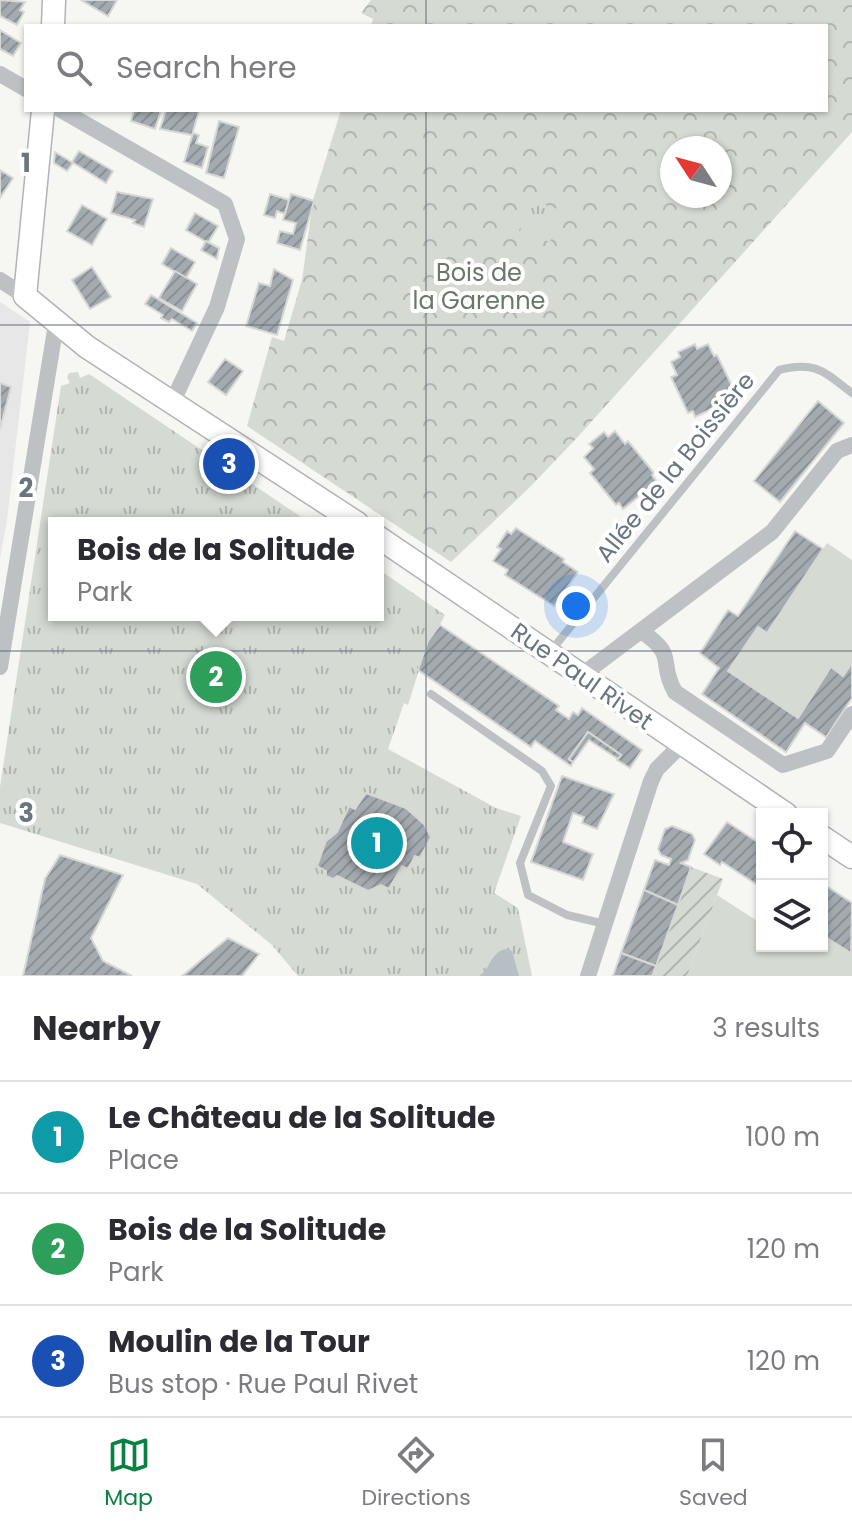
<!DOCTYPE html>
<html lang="en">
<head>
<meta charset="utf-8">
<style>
  :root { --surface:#fff; --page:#f2f2f3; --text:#2b2b33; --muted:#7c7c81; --line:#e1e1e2; --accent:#0b8043 }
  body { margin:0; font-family:Poppins,sans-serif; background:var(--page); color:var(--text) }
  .controls { position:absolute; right:24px; bottom:24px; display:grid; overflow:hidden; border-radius:0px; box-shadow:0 2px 6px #0004 }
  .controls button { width:72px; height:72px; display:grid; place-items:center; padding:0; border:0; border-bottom:2px solid var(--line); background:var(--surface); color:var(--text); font:40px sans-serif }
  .compass { position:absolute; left:660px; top:136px; width:72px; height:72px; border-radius:50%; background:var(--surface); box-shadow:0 2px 6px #0004; rotate:306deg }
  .you { position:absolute; left:576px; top:606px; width:28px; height:28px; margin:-20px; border:6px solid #fff; border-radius:50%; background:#1a73e8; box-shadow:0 0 0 12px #1a73e833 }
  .badge { display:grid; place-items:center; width:52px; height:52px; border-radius:50%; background:var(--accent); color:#fff; font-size:26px; font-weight:700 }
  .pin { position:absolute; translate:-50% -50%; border:4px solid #fff; box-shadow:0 2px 8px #0006 }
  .popup { position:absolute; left:48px; top:517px; width:336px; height:104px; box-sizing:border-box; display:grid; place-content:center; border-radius:0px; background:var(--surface); filter:drop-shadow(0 2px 6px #0005); font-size:26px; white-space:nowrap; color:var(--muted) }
  .popup b { font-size:30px; color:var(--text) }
  .popup::after { content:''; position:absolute; left:50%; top:100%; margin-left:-16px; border:16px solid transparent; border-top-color:var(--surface) }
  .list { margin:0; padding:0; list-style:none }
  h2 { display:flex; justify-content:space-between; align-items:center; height:104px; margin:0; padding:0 32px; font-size:34px }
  h2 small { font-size:26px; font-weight:400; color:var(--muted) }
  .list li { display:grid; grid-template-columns:52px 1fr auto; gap:24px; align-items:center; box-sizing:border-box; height:112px; padding:0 32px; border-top:2px solid var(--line) }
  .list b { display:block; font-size:30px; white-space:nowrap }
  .list p { margin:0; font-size:26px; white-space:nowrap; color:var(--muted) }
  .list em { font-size:26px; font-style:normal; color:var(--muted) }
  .icon { flex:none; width:44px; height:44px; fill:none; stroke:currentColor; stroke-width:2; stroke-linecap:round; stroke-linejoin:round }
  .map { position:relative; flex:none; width:852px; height:976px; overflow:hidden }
  .search { position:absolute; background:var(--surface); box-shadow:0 2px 6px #0004; left:24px; right:24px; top:24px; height:88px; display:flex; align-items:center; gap:20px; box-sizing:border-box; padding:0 28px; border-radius:0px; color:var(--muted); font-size:30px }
  .sheet { height:440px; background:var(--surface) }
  nav { display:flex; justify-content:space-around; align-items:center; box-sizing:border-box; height:112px; border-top:2px solid var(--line); background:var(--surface); font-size:22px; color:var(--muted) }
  nav a { display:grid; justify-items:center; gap:4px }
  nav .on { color:var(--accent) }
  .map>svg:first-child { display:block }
  .built { fill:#e6e7e6 }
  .grass { fill:#d5dad3 }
  .forest { fill:url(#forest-crowns); fill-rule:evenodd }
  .park { fill:url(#park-tufts) }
  .garden { fill:url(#garden-furrows) }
  .water { fill:#b6bfc4 }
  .building { fill:url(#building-hatch); stroke:#d7d7d5; stroke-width:2 }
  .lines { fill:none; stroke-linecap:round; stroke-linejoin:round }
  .secondary-casing { stroke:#b0b4b8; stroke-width:25 }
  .lane { stroke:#bdc1c4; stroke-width:8 }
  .street { stroke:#bdc1c4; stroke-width:16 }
  .secondary { stroke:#fff; stroke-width:22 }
  .grid { fill:none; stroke:#697580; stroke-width:2; stroke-opacity:0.55 }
  .labels { text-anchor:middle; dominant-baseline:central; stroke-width:8; stroke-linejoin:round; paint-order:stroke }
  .park-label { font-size:24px; fill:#697867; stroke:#fff }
  .street-label { font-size:24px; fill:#697580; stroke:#fff }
  .grid-label { font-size:26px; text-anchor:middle; font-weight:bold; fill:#697580; stroke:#fff; stroke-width:8; stroke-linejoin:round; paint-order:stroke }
</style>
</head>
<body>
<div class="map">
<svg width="852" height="976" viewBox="0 0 852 976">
  <defs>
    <pattern id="forest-crowns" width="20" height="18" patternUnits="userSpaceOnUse" patternTransform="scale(2)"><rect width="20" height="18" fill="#d5dad3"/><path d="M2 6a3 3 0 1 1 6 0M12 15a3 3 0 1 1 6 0" fill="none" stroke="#b1b5b0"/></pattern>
    <pattern id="park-tufts" width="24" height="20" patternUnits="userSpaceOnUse" patternTransform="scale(2)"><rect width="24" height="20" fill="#d5dad3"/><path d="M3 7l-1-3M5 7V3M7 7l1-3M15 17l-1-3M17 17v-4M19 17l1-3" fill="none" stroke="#b1b5b0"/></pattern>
    <pattern id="garden-furrows" width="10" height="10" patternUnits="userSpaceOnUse" patternTransform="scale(2)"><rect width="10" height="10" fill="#d5dad3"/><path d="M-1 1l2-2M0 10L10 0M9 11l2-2" fill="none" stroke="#b1b5b0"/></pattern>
    <pattern id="building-hatch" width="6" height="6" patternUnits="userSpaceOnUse" patternTransform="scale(2)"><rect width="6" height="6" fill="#a4abb0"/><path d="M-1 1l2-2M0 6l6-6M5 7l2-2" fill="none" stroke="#8a9094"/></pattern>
  </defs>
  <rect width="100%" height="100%" fill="#f6f6f3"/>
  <path class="built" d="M0 302 30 322 7 520 0 558Z"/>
  <g class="grass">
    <path d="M827 543 852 560V663L843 676 831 668 798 718 729 671 758 627 768 633Z"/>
    <path d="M717 895 762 924V946H822V935L850 953 852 951V976H687Z"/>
  </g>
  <path class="forest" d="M371 0H852V132L574 441 530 487 451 562 247 426 272 337 284 341 302 280 313 200 341 110H826V26H371L373 19 361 13ZM672 148H720V196H672Z"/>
  <g class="park">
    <path d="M529 200 561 210 550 242 519 231Z"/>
    <path d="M78 372 80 378 89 374 310 523H54V615H378V569L445 615 434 636 428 641 408 705 404 703 388 749 496 808 521 816 494 893 518 908 532 976H298L272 945 197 884 0 823V787L61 386 70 383 67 377 69 373Z"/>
  </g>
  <path class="garden" d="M691 867 723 879 687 976H652Z"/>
  <path class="water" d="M506 949 512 951 519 976H479C491 969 490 952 506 949Z"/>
  <g class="building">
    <path d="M0 0 25 2 20 10 24 12 17 25 0 16Z"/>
    <path d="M81 0H117L108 16Z"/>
    <path d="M0 30 21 43 13 56 0 49Z"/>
    <path d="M134 110H161L155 129 131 121Z"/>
    <path d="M166 110 199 111 192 135 160 129Z"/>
    <path d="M219 121 239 127 224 178 206 173Z"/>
    <path d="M193 133 199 135 196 143 208 147 202 168 184 162Z"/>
    <path d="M79 151 113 171 106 183 72 162Z"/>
    <path d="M55 152 73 163 67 171 54 163Z"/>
    <path d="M0 170 13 178 0 198Z"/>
    <path d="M117 192 153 199 144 227 133 223 135 220 111 213Z"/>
    <path d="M270 194 289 200 285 214 277 211 275 218 264 215Z"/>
    <path d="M291 194 314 201 300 250 277 243 280 231 293 234 296 223 283 220Z"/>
    <path d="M82 205 107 219 92 245 67 231Z"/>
    <path d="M195 213 218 226 208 243 186 230Z"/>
    <path d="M206 241 219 248 217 259 201 250Z"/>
    <path d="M171 248 195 262 186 278 162 264Z"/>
    <path d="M92 267 111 297 90 309 72 280Z"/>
    <path d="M274 269 293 280 277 335 246 326 259 283 270 286Z"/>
    <path d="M175 271 197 284 182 311 159 298Z"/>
    <path d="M151 295 197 323 192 331 172 319 169 322 161 318 163 315 145 304Z"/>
    <path d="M695 344 697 349 708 344 714 356 717 355 734 390 731 392 734 398 695 417 693 411 688 413 671 377 677 375 671 362 680 357 678 352Z"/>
    <path d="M225 359 243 371 226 395 208 382Z"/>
    <path d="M0 383 11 387 0 429Z"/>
    <path d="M818 401 844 423 780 502 754 481Z"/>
    <path d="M615 431 625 444 628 441 654 473 652 475 657 482 623 509 619 503 616 505 590 473 594 469 584 457 593 448 589 444 604 432 608 437Z"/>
    <path d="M516 528 564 559 563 562 578 572 554 606 505 575 508 570 493 561 501 549 497 547 507 531 511 534Z"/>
    <path d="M795 531 823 549 767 633 758 627 728 671 798 718 831 667 843 676 852 663V698L826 737 805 723 786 752 702 694 719 668 700 653 728 610 738 616Z"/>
    <path d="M440 625 559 706 556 710 569 719 573 712 578 715 582 708 642 750 630 768 617 760 621 755 588 732 569 759 573 762 571 766 535 741 531 747 418 670 428 641Z"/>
    <path d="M588 732 621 755 618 759 589 740 573 762 569 759Z"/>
    <path d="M562 776 614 794 597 829 582 823 584 817 573 813 563 842 593 854 583 880 531 862Z"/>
    <path d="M366 793 406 808 424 824 431 837 420 858 415 856 408 869 402 866 389 889 381 885 368 891 337 876 333 879 326 876V871L317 866 326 841 337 832 349 806 355 809Z"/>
    <path d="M727 822 762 845V888L722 862 720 865 704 854Z"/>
    <path d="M672 826 692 834 695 840 688 860 681 863 691 867 678 905 644 890 655 860 669 865 671 859 661 855 658 849 665 829Z"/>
    <path d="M60 855 123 875 91 938 103 961 132 976H23L45 879Z"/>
    <path d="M828 887 852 903 851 953 822 935V897Z"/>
    <path d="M644 890 678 905 656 966 621 953Z"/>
    <path d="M228 938 259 954 242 976H182Z"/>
    <path d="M621 953 656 966 652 976H613Z"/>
  </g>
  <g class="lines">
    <defs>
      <g id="secondary">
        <path d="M53 26 54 0"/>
        <path d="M43 110 25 296 87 347 357 523"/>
        <path d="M378 537 786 814"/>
        <path d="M822 837 852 857"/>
      </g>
    </defs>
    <use href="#secondary" class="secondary-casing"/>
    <g class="lane">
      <path d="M550 652 779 370C816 361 823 371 852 393"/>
      <path d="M431 694 542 771 551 786 520 863 528 895 567 915 605 924"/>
    </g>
    <g class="street">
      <path d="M0 74 26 89"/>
      <path d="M61 110 225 204 237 239 217 307 172 403"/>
      <path d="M0 280 25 296"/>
      <path d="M641 631C679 657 657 660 675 692L783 765 827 751 852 714"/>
      <path d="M0 667 56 324"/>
      <path d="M582 675 772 532 837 451 852 445"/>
      <path d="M588 976 651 781 657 769 681 745"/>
    </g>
    <use href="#secondary" class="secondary"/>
  </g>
  <path class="grid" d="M426 0V26M426 110V976M0 325H852M0 651H852"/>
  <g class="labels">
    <g class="park-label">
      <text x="479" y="272">Bois de<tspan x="479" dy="28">la Garenne</tspan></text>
    </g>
    <g class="street-label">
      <text transform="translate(675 467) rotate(-51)">Allée de la Boissière</text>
      <text transform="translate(582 676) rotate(35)">Rue Paul Rivet</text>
    </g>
  </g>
  <g class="grid-label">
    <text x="26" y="172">1</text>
    <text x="26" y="497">2</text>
    <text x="26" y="822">3</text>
  </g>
</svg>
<div class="controls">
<button><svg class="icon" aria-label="locate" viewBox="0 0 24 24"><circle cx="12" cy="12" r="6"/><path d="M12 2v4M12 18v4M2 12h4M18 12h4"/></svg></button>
<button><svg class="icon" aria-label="layers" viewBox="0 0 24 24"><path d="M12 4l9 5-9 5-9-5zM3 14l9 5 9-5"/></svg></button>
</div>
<svg class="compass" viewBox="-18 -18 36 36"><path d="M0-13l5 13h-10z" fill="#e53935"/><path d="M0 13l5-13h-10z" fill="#7c7c81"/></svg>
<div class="you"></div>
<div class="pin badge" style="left:377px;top:843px;background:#0f9aa8">1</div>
<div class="pin badge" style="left:216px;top:677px;background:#2e9e5b">2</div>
<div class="popup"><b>Bois de la Solitude</b>Park</div>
<div class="pin badge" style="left:229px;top:464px;background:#1a4fb4">3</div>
<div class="search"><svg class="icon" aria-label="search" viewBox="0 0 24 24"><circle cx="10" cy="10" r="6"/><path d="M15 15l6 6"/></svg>Search here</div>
</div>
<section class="sheet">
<h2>Nearby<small>3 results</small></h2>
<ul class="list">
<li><span class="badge" style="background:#0f9aa8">1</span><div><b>Le Château de la Solitude</b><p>Place</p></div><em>100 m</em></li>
<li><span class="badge" style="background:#2e9e5b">2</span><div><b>Bois de la Solitude</b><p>Park</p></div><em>120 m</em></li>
<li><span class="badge" style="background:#1a4fb4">3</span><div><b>Moulin de la Tour</b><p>Bus stop · Rue Paul Rivet</p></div><em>120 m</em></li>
</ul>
</section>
<nav>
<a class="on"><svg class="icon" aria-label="map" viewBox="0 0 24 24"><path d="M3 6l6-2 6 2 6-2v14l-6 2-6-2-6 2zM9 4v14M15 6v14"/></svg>Map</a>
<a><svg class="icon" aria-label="directions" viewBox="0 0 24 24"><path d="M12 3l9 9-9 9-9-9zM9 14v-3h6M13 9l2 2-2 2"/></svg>Directions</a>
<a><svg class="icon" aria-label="saved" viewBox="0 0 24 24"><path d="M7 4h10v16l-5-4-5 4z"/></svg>Saved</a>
</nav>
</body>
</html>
